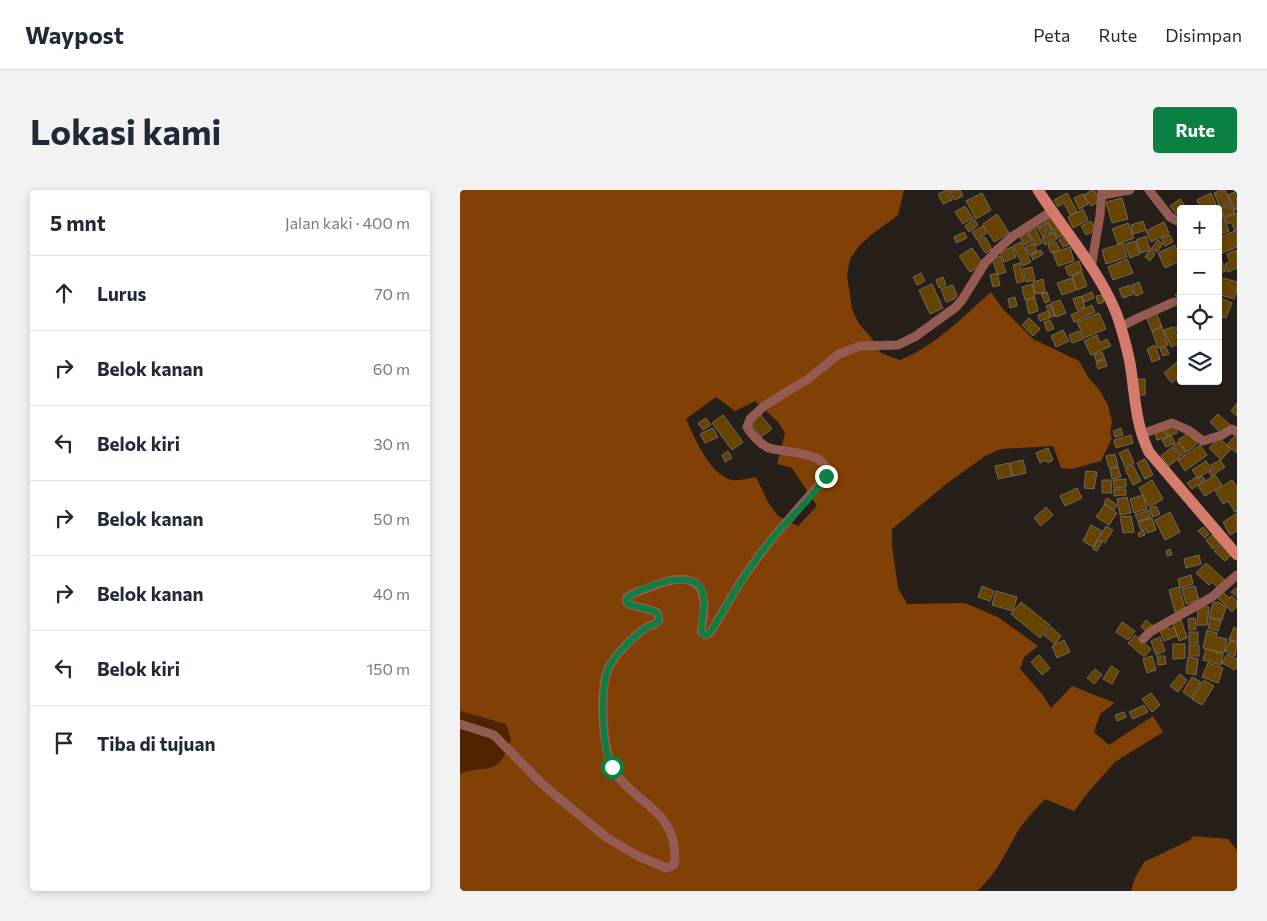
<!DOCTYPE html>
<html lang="id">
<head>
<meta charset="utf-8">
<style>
  :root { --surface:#fff; --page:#f2f2f3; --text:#1f2937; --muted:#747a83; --line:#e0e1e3; --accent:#0b8043 }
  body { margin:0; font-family:Commissioner,sans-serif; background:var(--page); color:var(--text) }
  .controls { position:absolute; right:15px; top:15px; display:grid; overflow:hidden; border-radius:5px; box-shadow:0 2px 8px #0003 }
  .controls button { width:45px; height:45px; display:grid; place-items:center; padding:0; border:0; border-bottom:1px solid var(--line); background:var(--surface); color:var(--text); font:25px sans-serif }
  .stop { position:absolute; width:15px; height:15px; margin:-11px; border:4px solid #0b8043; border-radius:50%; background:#fff }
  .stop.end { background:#0b8043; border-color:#fff; box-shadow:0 1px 5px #0008 }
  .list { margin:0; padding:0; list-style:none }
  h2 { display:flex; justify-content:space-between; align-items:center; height:65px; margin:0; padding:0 20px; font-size:21px }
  h2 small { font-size:16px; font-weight:400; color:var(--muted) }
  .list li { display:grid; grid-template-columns:32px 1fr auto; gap:15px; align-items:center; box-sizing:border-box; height:75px; padding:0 20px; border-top:1px solid var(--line) }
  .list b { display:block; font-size:19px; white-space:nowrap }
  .list em { font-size:16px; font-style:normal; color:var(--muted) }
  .icon { flex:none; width:28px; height:28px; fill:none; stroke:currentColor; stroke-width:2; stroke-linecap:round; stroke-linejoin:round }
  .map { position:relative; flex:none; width:777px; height:701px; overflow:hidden; border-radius:5px }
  header { display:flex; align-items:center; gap:30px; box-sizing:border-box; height:70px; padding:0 25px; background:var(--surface); border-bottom:1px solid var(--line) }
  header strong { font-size:24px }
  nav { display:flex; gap:28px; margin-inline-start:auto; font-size:18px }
  .intro { display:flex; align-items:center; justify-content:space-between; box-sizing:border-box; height:120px; padding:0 30px }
  h1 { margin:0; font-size:35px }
  .button { padding:12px 22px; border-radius:5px; background:var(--accent); color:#fff; font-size:18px; font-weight:700 }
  main { display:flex; gap:30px; padding:0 30px }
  aside { flex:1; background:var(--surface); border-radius:5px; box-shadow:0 2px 8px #0003 }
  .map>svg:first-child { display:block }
  .green { fill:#502400 }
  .forest { fill:#814005; fill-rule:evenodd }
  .building { fill:#640; stroke:#6f6960 }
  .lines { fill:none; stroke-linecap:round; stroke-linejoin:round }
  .minor { stroke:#945b52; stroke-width:9 }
  .secondary { stroke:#d57b6d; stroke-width:11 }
  .route { stroke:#0b8043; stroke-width:6 }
</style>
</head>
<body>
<header>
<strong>Waypost</strong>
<nav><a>Peta</a><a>Rute</a><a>Disimpan</a></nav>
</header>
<div class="intro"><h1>Lokasi kami</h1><a class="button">Rute</a></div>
<main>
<aside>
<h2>5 mnt<small>Jalan kaki · 400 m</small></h2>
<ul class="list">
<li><svg class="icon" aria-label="ahead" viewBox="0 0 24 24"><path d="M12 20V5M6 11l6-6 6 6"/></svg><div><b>Lurus</b></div><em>70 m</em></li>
<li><svg class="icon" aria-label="right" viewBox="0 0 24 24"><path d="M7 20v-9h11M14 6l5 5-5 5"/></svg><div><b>Belok kanan</b></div><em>60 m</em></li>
<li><svg class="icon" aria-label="left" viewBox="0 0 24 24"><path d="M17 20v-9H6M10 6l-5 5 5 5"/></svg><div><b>Belok kiri</b></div><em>30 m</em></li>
<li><svg class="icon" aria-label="right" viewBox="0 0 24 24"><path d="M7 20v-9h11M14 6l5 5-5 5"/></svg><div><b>Belok kanan</b></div><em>50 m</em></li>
<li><svg class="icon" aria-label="right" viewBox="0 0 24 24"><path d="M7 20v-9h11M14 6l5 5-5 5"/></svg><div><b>Belok kanan</b></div><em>40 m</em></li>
<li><svg class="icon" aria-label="left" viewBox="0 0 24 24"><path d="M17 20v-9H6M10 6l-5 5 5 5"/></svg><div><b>Belok kiri</b></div><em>150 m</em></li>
<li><svg class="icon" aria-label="arrive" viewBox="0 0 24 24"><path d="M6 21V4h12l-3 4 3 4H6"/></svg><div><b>Tiba di tujuan</b></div></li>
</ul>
</aside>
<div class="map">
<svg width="777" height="701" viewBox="0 0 777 701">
  <rect width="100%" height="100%" fill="#271f1a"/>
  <path class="green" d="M0 521 46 534 51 549C48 556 45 565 41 571 32 582 13 577 0 584Z"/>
  <g class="forest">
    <path d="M0 0H444L438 25 411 45 399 56 390 69 387 85 392 119 399 134 410 146 421 163 440 170C475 156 503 127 531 102L542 118 573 149 619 171 628 187 640 201 648 215 652 232 650 242 652 248 641 271 612 279 601 278 593 256 541 259 525 266 485 295 432 339V356L438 398 447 414 505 413 538 427 578 456 564 467 560 479 583 505 591 518 612 496 655 513 640 524 634 542 649 555 693 526 703 542 655 572 630 600 614 621 585 609C577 618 568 627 561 636 546 660 539 682 517 701H0V584C13 577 32 582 41 571 45 565 48 556 51 549L46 534 0 521ZM256 207 275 221 295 211 318 232 325 243 317 274 332 278 357 316 338 336 318 326 308 312 296 287C289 288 280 291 273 290 251 287 234 247 226 229Z"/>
    <path d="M733 646 768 649 777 660V701H671L675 688 684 672 730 650Z"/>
  </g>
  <g class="building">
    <path d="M487 0 492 10 483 14 478 4Z"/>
    <path d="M489 0H500L503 6 494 10Z"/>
    <path d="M632 0H634L640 11 631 16 624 5Z"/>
    <path d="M761 0H765L771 12 760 17 754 3Z"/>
    <path d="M774 2 777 10V19L775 20 768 5Z"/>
    <path d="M522 3 531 20 516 29 506 11Z"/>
    <path d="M607 3 617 21 610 25 604 13 598 17 594 10Z"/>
    <path d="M751 3 757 17 752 19H741L737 10Z"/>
    <path d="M623 4 628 14 619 19 614 8Z"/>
    <path d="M662 8 668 29 652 33 646 12Z"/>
    <path d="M720 9 726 17 721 19 716 24 710 16Z"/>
    <path d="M771 14 775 23 764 27 761 18Z"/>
    <path d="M505 16 513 28 503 34 495 22Z"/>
    <path d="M760 18 769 41 758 45V19Z"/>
    <path d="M623 19 628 30 613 38 608 27Z"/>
    <path d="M777 23V40L775 41 771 32 768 34 765 28Z"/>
    <path d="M537 24 549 43 534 52 523 34Z"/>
    <path d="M593 27 599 36 593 40 587 30Z"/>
    <path d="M514 29 518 35 509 42 505 36Z"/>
    <path d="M585 29 587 33 577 38 575 34Z"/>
    <path d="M631 31 636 40 626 45 621 36Z"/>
    <path d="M683 31 686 40 673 44 671 35Z"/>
    <path d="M704 32 709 43 691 52 686 41Z"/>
    <path d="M588 33 593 42 589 44 584 36Z"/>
    <path d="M668 33 674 48 658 54 652 39Z"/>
    <path d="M523 36 527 43 517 50 512 42Z"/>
    <path d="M582 36 587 44 583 47 578 39Z"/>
    <path d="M600 37 604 44 598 48 594 41Z"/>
    <path d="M575 38 582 53 576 56 568 42Z"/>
    <path d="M777 40V57L760 64 758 58V48Z"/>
    <path d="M504 42 507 48 496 53 494 47Z"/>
    <path d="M568 43 572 51 564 55 560 47Z"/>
    <path d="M594 43 597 49 585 55 582 48Z"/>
    <path d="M710 45 713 52 705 56 701 48Z"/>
    <path d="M605 46 610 54 603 57 599 50Z"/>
    <path d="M686 46 690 60 681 63 676 50Z"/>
    <path d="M525 47 532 59 525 63 518 51Z"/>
    <path d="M698 50 703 54 697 62 691 59Z"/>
    <path d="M675 51 680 64 670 68 665 54Z"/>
    <path d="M561 52 571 72 563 76 553 56Z"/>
    <path d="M596 52 600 59 591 63 588 55Z"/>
    <path d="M573 53 577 61 569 65 565 57Z"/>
    <path d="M663 53 667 67 646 74 642 60Z"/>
    <path d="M715 55 721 70 705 78 698 63Z"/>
    <path d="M552 57 556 67 544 72 540 62Z"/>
    <path d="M610 57 614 71 598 76 593 63Z"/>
    <path d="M512 58 523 74 510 82 499 66Z"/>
    <path d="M581 60 583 64 573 70 571 65Z"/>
    <path d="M690 60 695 64 690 71 685 67Z"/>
    <path d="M777 60V78L768 82 765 74 770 72 767 64Z"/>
    <path d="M758 62 766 81 758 84Z"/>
    <path d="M540 66 546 82 538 85 532 69Z"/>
    <path d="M667 69 673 83 653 90 648 77Z"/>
    <path d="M619 71 622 81 609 86 605 77Z"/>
    <path d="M560 73 564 91 557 93 553 75Z"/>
    <path d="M572 77 575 90 566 92 563 79Z"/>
    <path d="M622 82 627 96 617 100 612 86Z"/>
    <path d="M461 83 465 91 457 95 453 87Z"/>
    <path d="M537 83 540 95 533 97 530 85Z"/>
    <path d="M483 87 486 95 479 98 476 90Z"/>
    <path d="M612 88 616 100 602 105 597 93Z"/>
    <path d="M763 88 777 92V99L774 109 758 104V89Z"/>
    <path d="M583 89 585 102 575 104 573 92Z"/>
    <path d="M679 92 683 103 676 106 672 95Z"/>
    <path d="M472 94 483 118 470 124 459 100Z"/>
    <path d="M572 94 575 107 565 110 562 97Z"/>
    <path d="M493 95 497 106 494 109 486 112 481 99Z"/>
    <path d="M670 95 674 104 663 108 659 99Z"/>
    <path d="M721 101V112L715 105Z"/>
    <path d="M587 102 590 111 585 113 581 104Z"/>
    <path d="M632 102 634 108 624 112 622 106Z"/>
    <path d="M642 105 644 112 638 114 636 106Z"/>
    <path d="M621 106 625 117 617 120 613 109Z"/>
    <path d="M555 107 557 116 550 118 548 109Z"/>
    <path d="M758 107 772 113 766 128 758 126Z"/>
    <path d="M575 108 578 121 569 124 566 111Z"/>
    <path d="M600 110 606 123 596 127 591 113Z"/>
    <path d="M590 114 595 126 591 127 586 116Z"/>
    <path d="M632 115 635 122 614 132 611 125Z"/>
    <path d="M588 121 590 128 580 131 578 125Z"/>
    <path d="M696 122 702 137 692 141 686 126Z"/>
    <path d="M639 123 646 139 624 148 617 132Z"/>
    <path d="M569 128 580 139 573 146 562 135Z"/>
    <path d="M590 130 594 139 587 141 584 132Z"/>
    <path d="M721 135V150L715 137Z"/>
    <path d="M702 137 708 155 698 158 692 141Z"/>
    <path d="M713 137 720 153 711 157 704 140Z"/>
    <path d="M603 140 609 151 596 157 591 146Z"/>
    <path d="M619 141 623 149 612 153 609 145Z"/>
    <path d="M637 145 640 153 647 149 651 156 631 165 624 151Z"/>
    <path d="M695 155 700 169 692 172 687 159Z"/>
    <path d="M706 157 709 164 703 166 700 159Z"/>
    <path d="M642 162 645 169 636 171 634 165Z"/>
    <path d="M645 170 647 176 638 179 636 172Z"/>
    <path d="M717 172 721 176V185L712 193 704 183Z"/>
    <rect x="676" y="189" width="9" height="16"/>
    <path d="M777 213V226L771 221Z"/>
    <path d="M300 224 312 239 301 247 290 232Z"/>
    <path d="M758 224 770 235 762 244 750 232Z"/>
    <path d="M263 225 283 252 272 260 252 233Z"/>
    <path d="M246 228 251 235 243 240 238 233Z"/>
    <path d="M714 234 717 243 707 246 704 237Z"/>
    <path d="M253 238 258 247 245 253 240 244Z"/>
    <path d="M661 238 663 245 655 247 653 241Z"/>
    <path d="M704 238 707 247 697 250 694 241Z"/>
    <path d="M728 243 737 254 727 262 718 250Z"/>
    <path d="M776 244 777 245V263L767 255Z"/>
    <path d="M671 245 673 253 656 258 654 250Z"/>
    <path d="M711 245 715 253 706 257 702 250Z"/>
    <path d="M759 248 771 259 761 270 749 258Z"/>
    <path d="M718 252 726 262 721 266 713 256Z"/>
    <path d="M740 255 747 265 725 281 718 270Z"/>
    <path d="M712 257 720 267 709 276 701 266Z"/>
    <path d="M588 258 593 270 588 273 586 270 580 273 576 263Z"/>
    <path d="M668 259 674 273 665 277 659 263Z"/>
    <path d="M268 261 272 268 265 272 262 265Z"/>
    <path d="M655 264 658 276 649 278 646 266Z"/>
    <path d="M685 269 693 285 685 289 677 273Z"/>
    <path d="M563 270 566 283 553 286 550 273Z"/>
    <path d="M760 270 765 277 751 286 749 282 754 279 751 275Z"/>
    <path d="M746 271 752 279 738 288 732 280Z"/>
    <path d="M549 273 552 286 538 289 535 276Z"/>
    <path d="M673 275 681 291 673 295 665 279Z"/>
    <path d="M658 277 661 287 652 289 650 279Z"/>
    <path d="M626 281 637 282 634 299 624 298Z"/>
    <path d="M755 285 762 295 745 306 738 296Z"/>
    <path d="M742 286 745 290 732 299 727 293 736 287 738 289Z"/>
    <path d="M666 289V297L654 298 653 290Z"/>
    <path d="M642 290H651L652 303H642Z"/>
    <path d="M692 290 703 309 689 317 679 298Z"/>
    <path d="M772 290 777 297V321L775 322 768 311 763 314 755 301Z"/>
    <path d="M617 298 622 308 605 316 600 306Z"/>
    <path d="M654 299H666V305L654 306Z"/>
    <path d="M683 305 687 319 674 323 670 309Z"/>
    <path d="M667 307 671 323 660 325 657 309Z"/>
    <path d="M647 308 657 315 654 320 644 313Z"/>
    <path d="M645 314 657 323 649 335 636 327Z"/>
    <path d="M696 316 700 324 693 327 690 318Z"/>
    <path d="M586 317 593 325 581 336 574 328Z"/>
    <path d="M689 320 691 327 678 331 675 325Z"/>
    <path d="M710 322 720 342 705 350 695 330Z"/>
    <path d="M777 323V341L770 345 763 332Z"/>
    <path d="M671 326 674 342 663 343 660 327Z"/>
    <path d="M692 328 696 340 687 343 686 339 681 341 678 332Z"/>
    <path d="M631 335 642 341 633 357 623 351Z"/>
    <path d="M646 336 653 340 645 353 639 349Z"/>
    <path d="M743 337 749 344 745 348 738 341Z"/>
    <path d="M684 341 685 345 679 347 678 343Z"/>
    <path d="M752 345 760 353 753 359 746 350Z"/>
    <path d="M638 350 642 352 637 361 633 359Z"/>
    <path d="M761 354 772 364 765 371 754 361Z"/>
    <path d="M710 359 712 365 707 366 706 361Z"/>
    <path d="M739 365 741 374 726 378 724 369Z"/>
    <path d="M746 373 766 391 759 399 752 392 749 395 736 383Z"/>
    <path d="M731 385 733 394 720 398 718 389Z"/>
    <path d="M522 396 534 401 530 411 518 407Z"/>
    <path d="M735 396 739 410 726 414 722 399Z"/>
    <path d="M719 397 725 419 715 422 709 400Z"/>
    <path d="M776 398 777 399V407L771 402Z"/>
    <path d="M536 401 557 407 553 421 532 415Z"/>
    <path d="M763 402 769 408 772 406 777 411V416L772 422 758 408Z"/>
    <path d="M561 412 590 435 580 448 551 424Z"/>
    <path d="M758 412 766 417 762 430 749 427 753 413Z"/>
    <path d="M738 416 749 417 747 435H737Z"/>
    <path d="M735 428 736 439 729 440 728 429Z"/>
    <path d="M750 428 761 431 758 441 748 438Z"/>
    <path d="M686 430 693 436 687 441 681 437Z"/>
    <path d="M721 430 727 448 719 451 713 433Z"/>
    <path d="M662 432 675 441 668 450 656 442Z"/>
    <path d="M707 436 709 439 714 437 717 446 704 451 699 439Z"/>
    <path d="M591 437 601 446 595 454 584 445Z"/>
    <path d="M774 437 777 439V452L769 449Z"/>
    <path d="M747 440 757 443 756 447 767 449 764 463 743 458Z"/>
    <rect x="729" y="442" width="9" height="11"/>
    <path d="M675 445 691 459 684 467 668 453Z"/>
    <path d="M700 447 705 461 696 465 691 451Z"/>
    <path d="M604 450 610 462 597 468 592 456Z"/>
    <path d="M770 450 777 453 775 466 765 461Z"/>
    <path d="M713 454H725V468L713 469Z"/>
    <rect x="729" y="455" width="10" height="11"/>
    <path d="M746 459 763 464 761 475 743 470Z"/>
    <path d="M767 464 777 469V476L775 480 762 473Z"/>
    <path d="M579 465 590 478 582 485 571 472Z"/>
    <path d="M692 466 696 480 687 483 683 469Z"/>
    <path d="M697 466H705L706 474 698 475Z"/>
    <path d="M728 467 738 469 736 485 726 483Z"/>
    <path d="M748 473 763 478 758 493 742 487Z"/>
    <path d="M651 476 659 481 652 494 643 489Z"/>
    <path d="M635 479 642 485 634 494 627 488Z"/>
    <path d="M720 484 727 490 718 502 710 496Z"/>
    <path d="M732 487 741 492 731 508 723 502Z"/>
    <path d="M744 490 754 496 742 515 732 509Z"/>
    <path d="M691 503 700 515 692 522 682 509Z"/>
    <path d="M684 515 688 522 673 529 669 522Z"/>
    <path d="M664 522 666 527 657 531 655 525Z"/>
  </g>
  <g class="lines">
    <g class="minor">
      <path d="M689 0 710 27 721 33"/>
      <path d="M642 5 670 0"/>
      <path d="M631 78 640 25 642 0"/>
      <path d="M660 137 680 127 714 112"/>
      <path d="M682 244 712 233 728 240 743 251 762 245 772 239 777 242"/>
      <path d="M683 449 690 442 752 407 777 385"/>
      <path d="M0 534 34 545 82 594 146 647 176 665 199 675 206 678 214 675C216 669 215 663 214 656 210 621 174 610 156 584 142 563 139 502 148 479 154 466 174 445 187 437 192 434 196 435 199 430L197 422 168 414 166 410 167 407C175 402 186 399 196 395 240 378 250 400 241 441L245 445 250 443 281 391 298 367 315 345 364 289C377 261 325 263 309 258 301 255 291 244 287 237L290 229 304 216 348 189 379 164 400 156 438 155 456 146 496 117 502 110 525 73 537 60 553 46 592 21"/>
    </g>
    <path class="secondary" d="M578 0C603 39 641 83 657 125 662 140 667 158 670 173 675 203 675 234 689 262L777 365"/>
  </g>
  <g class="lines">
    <path class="route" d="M152 577C142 556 139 496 150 475 157 463 176 443 188 437 191 435 195 434 198 432 200 427 199 423 194 421L168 414 166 410 167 408C181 397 233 377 242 401 248 415 239 432 242 444L247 445 252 440C271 407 291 373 316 344 332 325 353 308 366 286"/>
  </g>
</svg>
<div class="controls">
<button>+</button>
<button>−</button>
<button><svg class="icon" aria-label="locate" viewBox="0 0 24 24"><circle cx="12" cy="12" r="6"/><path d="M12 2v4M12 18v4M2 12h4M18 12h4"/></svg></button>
<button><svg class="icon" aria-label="layers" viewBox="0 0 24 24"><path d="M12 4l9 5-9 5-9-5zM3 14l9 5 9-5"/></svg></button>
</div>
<div class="stop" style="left:152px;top:577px"></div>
<div class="stop end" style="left:366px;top:286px"></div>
</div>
</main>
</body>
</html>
